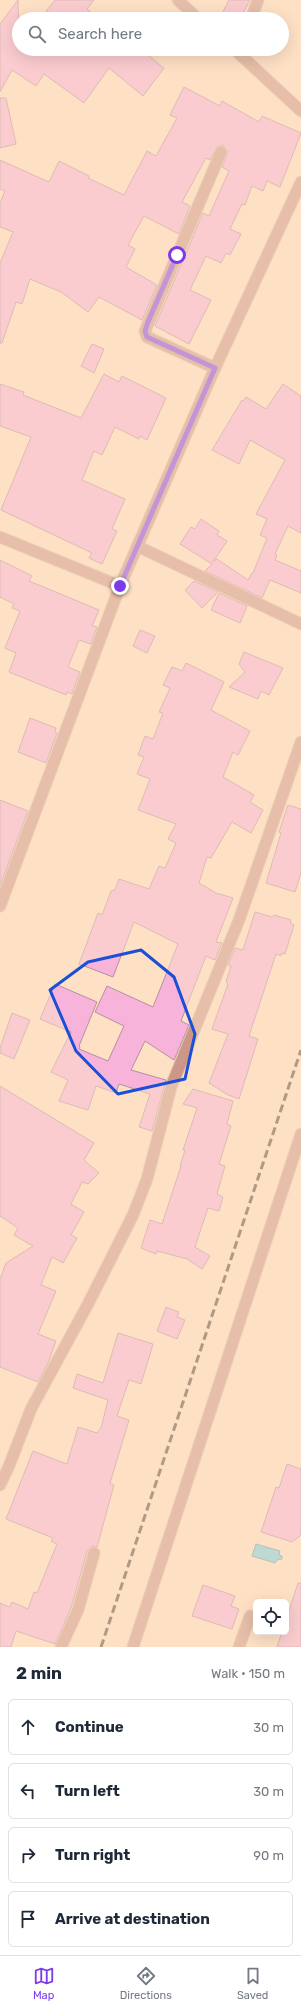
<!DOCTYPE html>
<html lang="en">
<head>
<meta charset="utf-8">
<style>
  :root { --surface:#fff; --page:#f6f6f7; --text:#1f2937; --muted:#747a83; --line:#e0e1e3; --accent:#7c3aed }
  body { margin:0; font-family:Rubik,sans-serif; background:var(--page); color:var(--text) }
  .controls { position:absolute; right:12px; bottom:12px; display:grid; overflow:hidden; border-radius:6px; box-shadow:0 4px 16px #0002 }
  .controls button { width:36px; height:36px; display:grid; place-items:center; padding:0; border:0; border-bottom:1px solid var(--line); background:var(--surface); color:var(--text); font:20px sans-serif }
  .stop { position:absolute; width:12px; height:12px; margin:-9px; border:3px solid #7c3aed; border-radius:50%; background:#fff }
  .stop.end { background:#7c3aed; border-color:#fff; box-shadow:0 1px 4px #0008 }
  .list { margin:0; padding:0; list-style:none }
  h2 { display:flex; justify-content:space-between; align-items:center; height:52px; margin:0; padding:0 16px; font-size:17px }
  h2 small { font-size:13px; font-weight:400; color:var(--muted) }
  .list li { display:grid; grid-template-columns:26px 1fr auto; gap:12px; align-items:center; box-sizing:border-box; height:56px; margin:0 8px 8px; padding:0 8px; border:1px solid var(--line); border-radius:6px }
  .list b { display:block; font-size:15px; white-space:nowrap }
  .list em { font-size:13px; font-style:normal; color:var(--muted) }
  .icon { flex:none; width:22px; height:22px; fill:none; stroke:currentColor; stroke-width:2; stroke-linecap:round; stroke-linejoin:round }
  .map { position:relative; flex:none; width:301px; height:1647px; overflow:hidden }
  .search { position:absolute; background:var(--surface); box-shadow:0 4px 16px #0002; left:12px; right:12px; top:12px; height:44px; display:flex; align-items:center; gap:10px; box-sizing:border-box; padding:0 14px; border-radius:22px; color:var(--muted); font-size:15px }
  .sheet { height:308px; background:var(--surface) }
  nav { display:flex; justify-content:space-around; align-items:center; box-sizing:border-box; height:56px; border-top:1px solid var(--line); background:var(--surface); font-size:11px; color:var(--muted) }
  nav a { display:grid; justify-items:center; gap:2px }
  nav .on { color:var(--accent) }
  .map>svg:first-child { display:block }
  .water { fill:#72d0e4; stroke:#5f9da8 }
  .building { fill:#f8b3db; stroke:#b390a3 }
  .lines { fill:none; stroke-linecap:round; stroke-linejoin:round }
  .minor-casing { stroke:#d9bfa6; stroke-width:13 }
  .minor { stroke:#cc9688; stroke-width:11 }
  .rail { stroke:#534537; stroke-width:3; stroke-dasharray:8 4; stroke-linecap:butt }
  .route { stroke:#7c3aed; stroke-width:5 }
  .marked { fill:none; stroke:#1d4ed8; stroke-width:3; stroke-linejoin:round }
</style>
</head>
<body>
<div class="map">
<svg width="301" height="1647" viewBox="0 0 301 1647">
  <rect width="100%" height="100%" fill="#fee0c4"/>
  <path class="water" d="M256 1544 280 1551 279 1555 282 1556V1559L277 1560 275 1563 252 1556Z"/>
  <g class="building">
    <path d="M18 0 19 49H134L142 56 144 52 164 68 143 96 109 68 84 103 44 74 36 86 12 70 0 92V24Z"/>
    <path d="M55 0H94L87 9 99 19H40Z"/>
    <path d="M229 0H250L240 19H219Z"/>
    <path d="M184 87 220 106 222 101 259 122 262 116 301 133 280 187 267 181 263 191 252 186 245 205 242 204 230 229 241 234 230 255 226 253 221 263 206 256 190 290 211 300 189 344 155 326 203 213 209 216 229 171 222 167 228 152 223 145 217 147 210 160 206 158 182 202 190 206 179 234 144 216 128 245 135 249 126 267 157 285 142 320 99 297 88 312 61 292 30 279 22 304 16 302 2 343H0V263L13 232 0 227V203L5 191 0 189V160L49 182 59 161 89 176 88 178 124 195 147 151 156 156 177 118 170 115Z"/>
    <path d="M0 98H6L16 144 0 148Z"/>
    <path d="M92 344 104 349 94 373 81 366Z"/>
    <path d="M104 374 119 382 122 376 166 398 147 440 140 436 139 439 115 427 102 455 94 451 82 480 125 499 112 529 117 531 102 564 89 558 92 553 1 510 31 437 0 426V384L24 392 23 395 81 418Z"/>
    <path d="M283 384 301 396V533L288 526 275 554 277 555 275 560 301 571V593L270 580 262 598 205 571 212 564 180 544 191 527 195 529 201 519 219 531 217 535 227 541 213 562 217 559 248 580 252 573H253L267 538 260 535 267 519 256 514 285 460 250 440 239 464 212 450 242 400 243 401 246 397 266 409Z"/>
    <path d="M0 560 32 576 29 581 99 610 92 626 97 627 91 644 79 640 68 667 80 672 72 694 67 692 66 695 9 672 16 653 5 648 20 611 12 608 14 604 0 597Z"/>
    <path d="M194 581 218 592 202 608 185 590Z"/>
    <path d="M219 593 247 606 240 623 211 610Z"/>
    <path d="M140 630 155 636 147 653 133 646Z"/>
    <path d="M244 652 283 668 269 695 261 691 258 699 229 687 245 672 239 664Z"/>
    <path d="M186 663 224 682 211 710 250 731 238 755 233 752 223 777 254 795 250 802 263 810 251 833 232 822 211 858 207 857 199 883 216 893 233 898 216 942 222 943 215 960 206 956 181 1021 189 1025 174 1060 145 1041 131 1070 166 1080 152 1131 139 1127 150 1094 119 1084 116 1093 96 1086 88 1110 59 1101 68 1080 51 1072 71 1032 40 1019 55 984 97 1002 79 1046 80 1047 79 1049 108 1061 124 1026 95 1012 107 986 153 1007 178 944 134 922 113 977 79 964 98 913 102 915 111 891 115 890 119 879 149 889 159 866 165 868 176 843 168 839 176 824 138 810 150 779 137 774 144 757 138 755 145 736 153 739 163 713 159 712 170 688 163 685 172 667 182 671Z"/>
    <path d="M30 718 56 728 55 732 57 733 46 763 18 752Z"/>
    <path d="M0 800 28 811 0 886Z"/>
    <path d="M288 805 301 809V873L295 892 266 883 281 833 279 832Z"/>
    <path d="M255 912 272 917 274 915 291 920 290 922 294 925 285 954 282 953 281 956 276 954 249 1036 258 1039 239 1099 228 1095 209 1083 228 1034 212 1029 228 984 226 982 231 966 228 965 235 948 243 950Z"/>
    <path d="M12 1013 30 1020 14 1059 0 1053V1048Z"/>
    <path d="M0 1086 94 1143 84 1160 99 1173 88 1184 82 1182 71 1204 84 1212 71 1235 77 1238 63 1263 52 1257 41 1285 56 1291 38 1334 56 1341 48 1363 38 1382 0 1367V1279L6 1263 33 1246 14 1235 18 1228 0 1216Z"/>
    <path d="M193 1089 233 1101 227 1124 231 1126 219 1164 225 1166 217 1194 223 1197 219 1211 208 1208 195 1247 210 1256 202 1269 187 1259 157 1251 156 1254 141 1248 150 1220 162 1224 181 1166H180L185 1150H183L197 1108 183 1104Z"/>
    <path d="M166 1307 179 1312 177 1317 185 1320 177 1339 157 1331Z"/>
    <path d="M118 1333 153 1344 141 1384 129 1380 117 1416 129 1420 110 1483 114 1485 97 1547 92 1546 87 1551 71 1608 55 1644 16 1631 11 1647H0V1603L10 1607 12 1602 28 1609 34 1592 37 1593 57 1544 51 1541 53 1538 6 1519 33 1451 67 1464 78 1427 97 1433 101 1428 108 1400 73 1388 77 1374 103 1383Z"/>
    <path d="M287 1464 301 1469V1535L292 1542 261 1532 276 1487 279 1488Z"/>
    <path d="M298 1583H301V1647H277L282 1632H286V1620Z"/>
    <path d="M203 1585 235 1596 231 1606 239 1609 232 1629 192 1616Z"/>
  </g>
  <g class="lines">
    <defs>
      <g id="minor">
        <path d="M178 0 198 19"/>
        <path d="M251 19 258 0"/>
        <path d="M234 49 301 111"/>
        <path d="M215 368 147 337 145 331 221 152"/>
        <path d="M0 537 120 586"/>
        <path d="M137 546 301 624"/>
        <path d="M0 906 120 586 215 368 301 182"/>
        <path d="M0 1485 9 1466 31 1409 88 1304 133 1215 147 1179 171 1087 239 920 301 742"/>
        <path d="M61 1647 78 1610 94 1553"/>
        <path d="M133 1647 301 1134"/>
        <path d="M239 1647 250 1616"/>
      </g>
    </defs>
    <use href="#minor" class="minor-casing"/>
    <use href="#minor" class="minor"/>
    <path class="rail" d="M101 1647 301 1050"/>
  </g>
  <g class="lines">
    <path class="route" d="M120 586 215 368 147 337 145 331 148 322 177 255"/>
  </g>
  <path d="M0 0H301V1647H0ZM141 950 174 977 195 1034 185 1079 118 1094 76 1051 50 990 88 962Z" fill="#fee0c4" fill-opacity=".55" fill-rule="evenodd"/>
  <path class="marked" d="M141 950 174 977 195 1034 185 1079 118 1094 76 1051 50 990 88 962Z"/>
</svg>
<div class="controls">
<button><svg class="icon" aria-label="locate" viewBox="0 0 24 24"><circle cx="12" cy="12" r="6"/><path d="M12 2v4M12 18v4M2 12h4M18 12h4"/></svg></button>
</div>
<div class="stop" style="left:177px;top:255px"></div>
<div class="stop end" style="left:120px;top:586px"></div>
<div class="search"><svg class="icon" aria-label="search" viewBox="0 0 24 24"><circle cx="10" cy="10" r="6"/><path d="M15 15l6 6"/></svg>Search here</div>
</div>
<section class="sheet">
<h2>2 min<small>Walk · 150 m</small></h2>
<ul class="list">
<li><svg class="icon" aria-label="ahead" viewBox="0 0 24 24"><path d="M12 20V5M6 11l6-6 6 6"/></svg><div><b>Continue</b></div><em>30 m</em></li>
<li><svg class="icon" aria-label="left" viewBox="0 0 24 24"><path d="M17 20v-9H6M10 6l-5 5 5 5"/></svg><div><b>Turn left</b></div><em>30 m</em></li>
<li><svg class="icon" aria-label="right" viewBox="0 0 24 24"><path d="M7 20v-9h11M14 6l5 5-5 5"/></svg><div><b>Turn right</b></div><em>90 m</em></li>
<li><svg class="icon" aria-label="arrive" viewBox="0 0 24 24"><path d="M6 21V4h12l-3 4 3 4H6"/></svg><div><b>Arrive at destination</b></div></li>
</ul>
</section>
<nav>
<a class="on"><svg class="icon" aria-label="map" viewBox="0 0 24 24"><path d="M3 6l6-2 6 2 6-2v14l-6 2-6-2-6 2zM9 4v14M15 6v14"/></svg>Map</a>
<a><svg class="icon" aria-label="directions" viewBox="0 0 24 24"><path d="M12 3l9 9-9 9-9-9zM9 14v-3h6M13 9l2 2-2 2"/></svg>Directions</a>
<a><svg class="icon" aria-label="saved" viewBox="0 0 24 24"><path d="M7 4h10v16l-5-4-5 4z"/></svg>Saved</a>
</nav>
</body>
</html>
